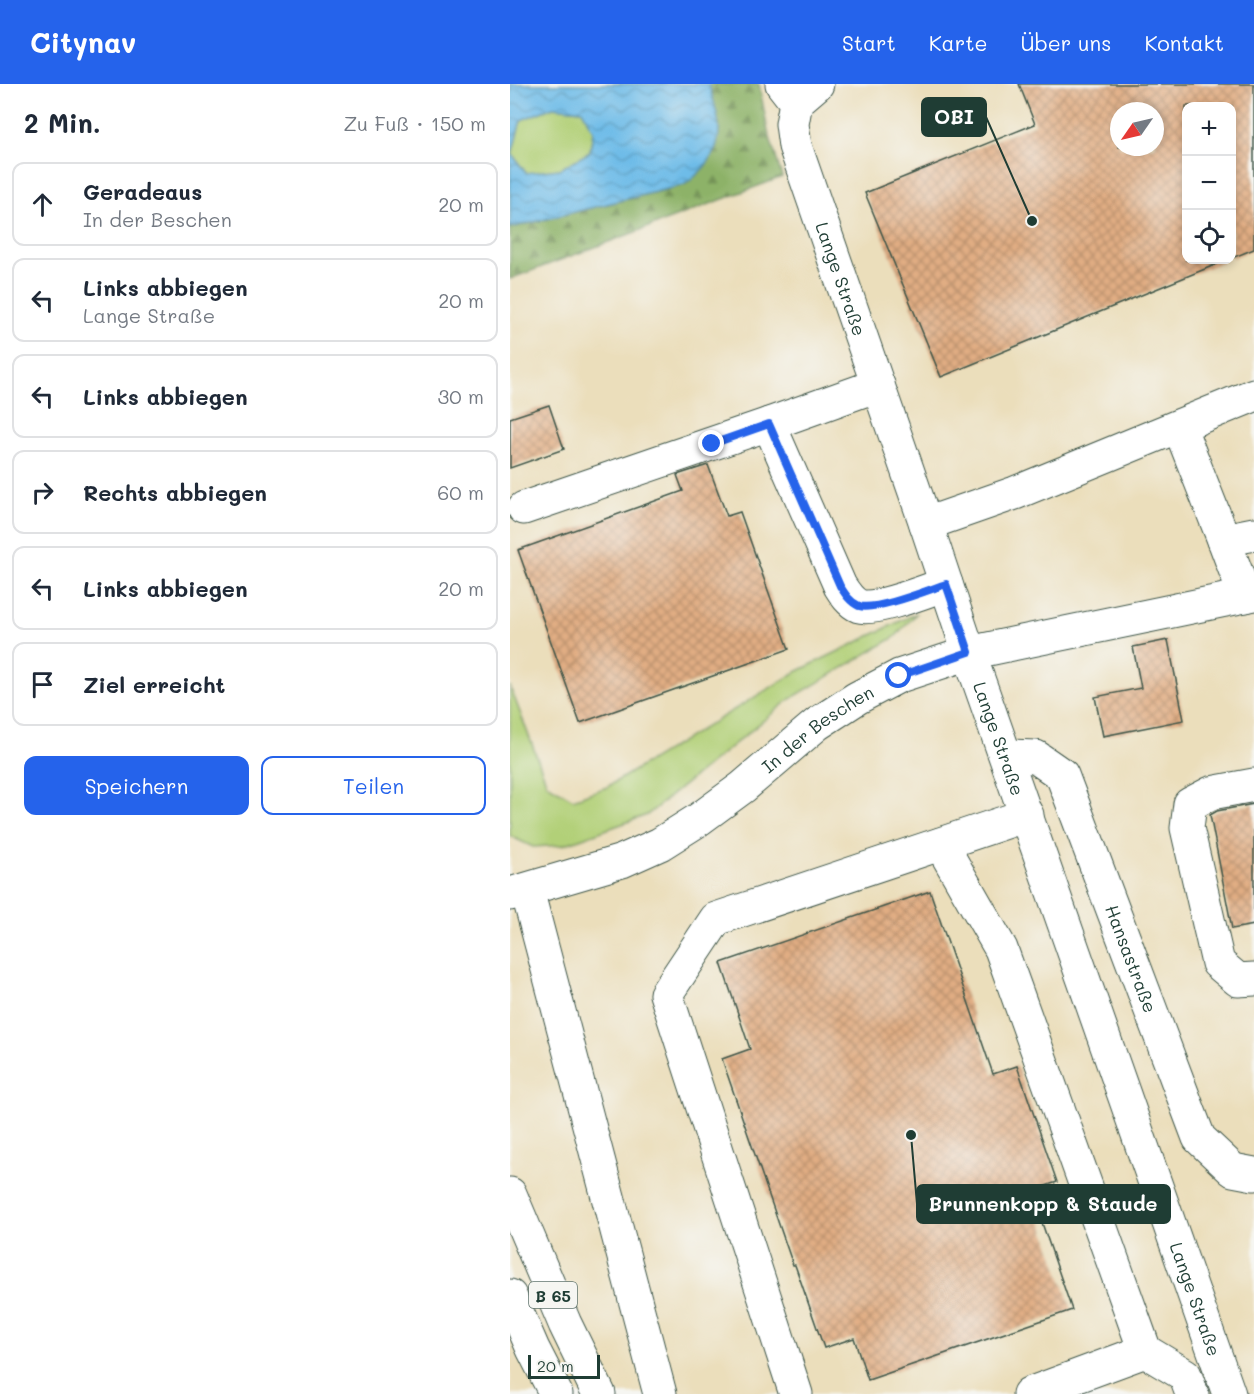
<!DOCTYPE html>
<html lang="de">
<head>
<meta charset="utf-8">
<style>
  :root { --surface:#fff; --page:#f6f6f7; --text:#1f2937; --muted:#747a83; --line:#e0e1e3; --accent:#2563eb }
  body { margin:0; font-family:Mali,sans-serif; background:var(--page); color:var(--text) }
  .controls { position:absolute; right:18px; top:18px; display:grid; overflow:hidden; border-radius:12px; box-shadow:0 3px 9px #0003 }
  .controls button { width:54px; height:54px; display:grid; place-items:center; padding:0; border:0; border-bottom:2px solid var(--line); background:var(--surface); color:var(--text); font:30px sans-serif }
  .compass { position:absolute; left:600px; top:18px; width:54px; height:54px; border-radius:50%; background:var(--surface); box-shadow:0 3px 9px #0003; rotate:236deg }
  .scale { position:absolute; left:18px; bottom:15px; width:72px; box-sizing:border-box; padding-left:6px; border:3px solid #1f3d34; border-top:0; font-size:16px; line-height:21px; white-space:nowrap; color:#1f3d34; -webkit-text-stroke:4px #f6f6f2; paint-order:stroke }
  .stop { position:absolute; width:18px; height:18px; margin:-14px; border:4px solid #2563eb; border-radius:50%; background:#fff }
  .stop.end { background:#2563eb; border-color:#fff; box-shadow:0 2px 6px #0008 }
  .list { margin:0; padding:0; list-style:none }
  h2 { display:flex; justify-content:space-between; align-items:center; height:78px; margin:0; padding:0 24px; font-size:26px }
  h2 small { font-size:20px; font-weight:400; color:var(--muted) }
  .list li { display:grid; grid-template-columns:39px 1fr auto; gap:18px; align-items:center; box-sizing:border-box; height:84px; margin:0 12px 12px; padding:0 12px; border:2px solid var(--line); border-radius:12px }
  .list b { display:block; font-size:22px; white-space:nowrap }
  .list p { margin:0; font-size:20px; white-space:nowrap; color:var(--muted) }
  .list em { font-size:20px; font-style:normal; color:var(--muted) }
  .actions { display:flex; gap:12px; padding:18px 24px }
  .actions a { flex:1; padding:14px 0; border:2px solid var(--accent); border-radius:12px; text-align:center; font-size:21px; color:var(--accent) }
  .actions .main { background:var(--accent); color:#fff }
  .icon { flex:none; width:33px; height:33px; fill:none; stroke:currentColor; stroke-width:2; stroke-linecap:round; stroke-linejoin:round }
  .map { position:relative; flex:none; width:744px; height:1310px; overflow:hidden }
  header { display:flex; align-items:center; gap:36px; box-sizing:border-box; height:84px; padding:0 30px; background:var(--accent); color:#fff }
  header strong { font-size:28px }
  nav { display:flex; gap:33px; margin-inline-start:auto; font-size:21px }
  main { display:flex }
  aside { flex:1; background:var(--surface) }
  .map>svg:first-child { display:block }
  .green { fill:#b2d078; stroke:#688656; stroke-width:1.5 }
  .forest { fill:url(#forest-firs); stroke:#56784e; stroke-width:1.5 }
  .water { fill:url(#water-waves); stroke:#467c8e; stroke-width:1.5; fill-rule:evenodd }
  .building { fill:url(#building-cross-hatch); fill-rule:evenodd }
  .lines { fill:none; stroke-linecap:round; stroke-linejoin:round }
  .minor-casing { stroke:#3e5548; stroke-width:35 }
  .highway-casing { stroke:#3e5548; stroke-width:35 }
  .minor { stroke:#fff; stroke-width:33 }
  .highway { stroke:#fff; stroke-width:33 }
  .route { stroke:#2563eb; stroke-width:8 }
  .labels { text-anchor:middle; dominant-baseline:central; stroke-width:4.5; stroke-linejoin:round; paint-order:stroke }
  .shield { fill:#f6f6f2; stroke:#60746d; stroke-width:1.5 }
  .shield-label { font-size:16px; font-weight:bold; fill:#1f3d34 }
  .street-label { font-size:18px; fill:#1f3d34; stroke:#f6f6f2 }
  .leader { fill:none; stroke:#1f3d34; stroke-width:2 }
  .callout-dot { fill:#1f3d34; stroke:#f6f6f2; stroke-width:2 }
  .callout { fill:#1f3d34; stroke:#1f3d34; stroke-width:2 }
  .callout-label { font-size:20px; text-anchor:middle; font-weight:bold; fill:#fff }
</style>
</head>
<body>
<header>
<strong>Citynav</strong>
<nav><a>Start</a><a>Karte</a><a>Über uns</a><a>Kontakt</a></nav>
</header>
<main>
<aside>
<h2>2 Min.<small>Zu Fuß · 150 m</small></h2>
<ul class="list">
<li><svg class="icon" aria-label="ahead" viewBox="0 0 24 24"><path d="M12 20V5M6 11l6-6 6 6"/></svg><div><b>Geradeaus</b><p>In der Beschen</p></div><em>20 m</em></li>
<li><svg class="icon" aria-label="left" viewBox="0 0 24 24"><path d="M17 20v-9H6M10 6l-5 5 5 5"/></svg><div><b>Links abbiegen</b><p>Lange Straße</p></div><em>20 m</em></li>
<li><svg class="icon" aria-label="left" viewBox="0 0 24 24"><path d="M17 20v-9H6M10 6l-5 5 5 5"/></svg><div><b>Links abbiegen</b></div><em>30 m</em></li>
<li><svg class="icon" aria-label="right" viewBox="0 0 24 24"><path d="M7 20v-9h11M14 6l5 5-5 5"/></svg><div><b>Rechts abbiegen</b></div><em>60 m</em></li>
<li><svg class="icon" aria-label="left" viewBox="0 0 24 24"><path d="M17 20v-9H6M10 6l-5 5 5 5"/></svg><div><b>Links abbiegen</b></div><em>20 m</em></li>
<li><svg class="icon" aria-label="arrive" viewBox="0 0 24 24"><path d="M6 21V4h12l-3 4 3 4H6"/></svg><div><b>Ziel erreicht</b></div></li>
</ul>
<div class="actions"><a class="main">Speichern</a><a>Teilen</a></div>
</aside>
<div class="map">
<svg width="744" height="1310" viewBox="0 0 744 1310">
  <defs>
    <pattern id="forest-firs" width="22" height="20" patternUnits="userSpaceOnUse" patternTransform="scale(1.5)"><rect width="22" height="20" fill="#8db268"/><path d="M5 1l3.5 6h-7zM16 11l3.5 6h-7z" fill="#739256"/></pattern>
    <pattern id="water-waves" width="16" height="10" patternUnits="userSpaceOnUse" patternTransform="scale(1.5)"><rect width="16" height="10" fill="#6ebce8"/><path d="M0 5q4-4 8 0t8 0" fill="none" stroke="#5a9abd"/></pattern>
    <pattern id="building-cross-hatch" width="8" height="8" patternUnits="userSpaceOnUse" patternTransform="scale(1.5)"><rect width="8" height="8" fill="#e1ad83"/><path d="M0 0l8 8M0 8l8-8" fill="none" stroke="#b68e6c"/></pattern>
  </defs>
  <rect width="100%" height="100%" fill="#f6f6f2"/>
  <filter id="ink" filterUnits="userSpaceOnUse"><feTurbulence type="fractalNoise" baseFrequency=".0167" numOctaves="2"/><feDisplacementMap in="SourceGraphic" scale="12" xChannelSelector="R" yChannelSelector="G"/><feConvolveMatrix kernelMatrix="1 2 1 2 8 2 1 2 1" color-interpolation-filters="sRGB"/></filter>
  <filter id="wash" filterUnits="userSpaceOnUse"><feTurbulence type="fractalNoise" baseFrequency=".008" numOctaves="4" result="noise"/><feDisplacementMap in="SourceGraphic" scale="24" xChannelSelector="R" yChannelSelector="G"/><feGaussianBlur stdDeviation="1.35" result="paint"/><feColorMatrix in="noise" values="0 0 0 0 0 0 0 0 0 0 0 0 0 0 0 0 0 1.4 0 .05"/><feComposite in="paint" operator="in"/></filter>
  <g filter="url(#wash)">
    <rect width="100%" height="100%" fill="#ebdebb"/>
    <g class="green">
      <path d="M43 23 72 26 83 47 80 68 50 85 16 89 2 70 11 36Z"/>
      <path d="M407 529 385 553 280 615 137 731 53 761 23 763 0 752V602L37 700 63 715 97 703 286 588Z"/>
    </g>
    <path class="forest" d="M199 0H249L258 47 272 93 0 195V144L174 101 209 46Z"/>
    <path class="water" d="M0 0H199C202 13 210 34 209 47 208 71 193 88 174 101L0 144ZM43 23 72 26 83 47 80 68 50 85 16 89 2 70 11 36Z"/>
    <g id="blocks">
      <g class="building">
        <path d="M509 0H744V165L722 174V22H676V176H717L431 293 355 109 525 40ZM609 27H645V63H609Z"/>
        <path d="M39 321 54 365 0 384V334Z"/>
        <path d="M198 381 217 432 230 428 279 565 70 639 8 466 173 407 167 391Z"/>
        <path d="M658 556 674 636 593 652 585 613 631 604 623 563Z"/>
        <path d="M744 720V841L722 845 700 731 707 727Z"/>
        <path d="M420 807 483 990 507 982 547 1098 521 1107 562 1226 358 1296 344 1254 314 1264 285 1181H283L212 975 240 965 211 879Z"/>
      </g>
    </g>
  </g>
  <g filter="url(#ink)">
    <use href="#blocks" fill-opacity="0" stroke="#3e5548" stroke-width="1.5"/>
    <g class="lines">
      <defs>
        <g id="minor">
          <path id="s1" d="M272 0 286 18 282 40 285 62 416 440 459 569 719 1310"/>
          <path d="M286 18 307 0"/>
          <path d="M368 301 259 340 330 502C335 510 340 518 349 522 366 527 418 506 436 500"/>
          <path d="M669 342 714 456 744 450"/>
          <path d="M14 424 259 340"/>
          <path d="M416 440 505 409 744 311"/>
          <path d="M714 456 735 512"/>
          <path id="s2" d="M496 672 526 673 552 691 689 1054 723 1086 744 1090"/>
          <path d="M744 701 701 709 680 720 677 744 708 879 728 896 744 895"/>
          <path d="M431 760 491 865 635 1267 519 1310"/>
          <path id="s3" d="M0 810 112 777 150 760 188 736 233 703 307 640 347 614 389 592 459 569 744 510"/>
          <path d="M635 1267 675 1291 682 1310"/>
          <path d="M286 1310 156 910 206 835 517 731"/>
        </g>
        <g id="highway">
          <path d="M17 806 150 1310"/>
          <path d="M0 1110 55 1240 89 1310"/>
          <path d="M0 1212 23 1265 46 1310"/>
        </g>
      </defs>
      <use href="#minor" class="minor-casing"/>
      <use href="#highway" class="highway-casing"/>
      <use href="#minor" class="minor"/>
      <use href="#highway" class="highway"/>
    </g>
  </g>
  <g class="lines" filter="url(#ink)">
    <path class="route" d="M202 360 259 340 330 502C335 510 340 518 349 522 366 527 418 506 436 500L459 568 389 592"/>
  </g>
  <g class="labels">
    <rect class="shield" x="19" y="1198" width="48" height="26" rx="4.5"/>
    <g class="shield-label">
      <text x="43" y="1211">B 65</text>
    </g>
    <g class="street-label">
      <text stroke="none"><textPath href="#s1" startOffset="208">Lange Straße</textPath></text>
      <text stroke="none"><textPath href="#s3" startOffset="354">In der Beschen</textPath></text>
      <text stroke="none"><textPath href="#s1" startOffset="694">Lange Straße</textPath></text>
      <text stroke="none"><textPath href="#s2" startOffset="258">Hansastraße</textPath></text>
      <text stroke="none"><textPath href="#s1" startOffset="1288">Lange Straße</textPath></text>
    </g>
  </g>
  <path class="leader" d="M522 137L476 33M401 1051L407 1120"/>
  <g class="callout-dot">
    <circle cx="522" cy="137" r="6"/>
    <circle cx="401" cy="1051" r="6"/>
  </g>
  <g class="callout">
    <rect x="412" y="14" width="64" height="38" rx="6"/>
    <rect x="407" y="1101" width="253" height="38" rx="6"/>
  </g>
  <g class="callout-label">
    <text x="444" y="40">OBI</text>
    <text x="533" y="1127">Brunnenkopp &amp; Staude</text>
  </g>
</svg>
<div class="controls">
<button>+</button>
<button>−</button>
<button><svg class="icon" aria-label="locate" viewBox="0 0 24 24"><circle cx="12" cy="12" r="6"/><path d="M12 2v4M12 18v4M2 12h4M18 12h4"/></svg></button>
</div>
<svg class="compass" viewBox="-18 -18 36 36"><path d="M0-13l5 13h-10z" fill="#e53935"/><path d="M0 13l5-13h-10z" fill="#747a83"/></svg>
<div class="scale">20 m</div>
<div class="stop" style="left:389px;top:592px"></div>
<div class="stop end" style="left:202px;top:360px"></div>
</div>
</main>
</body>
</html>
